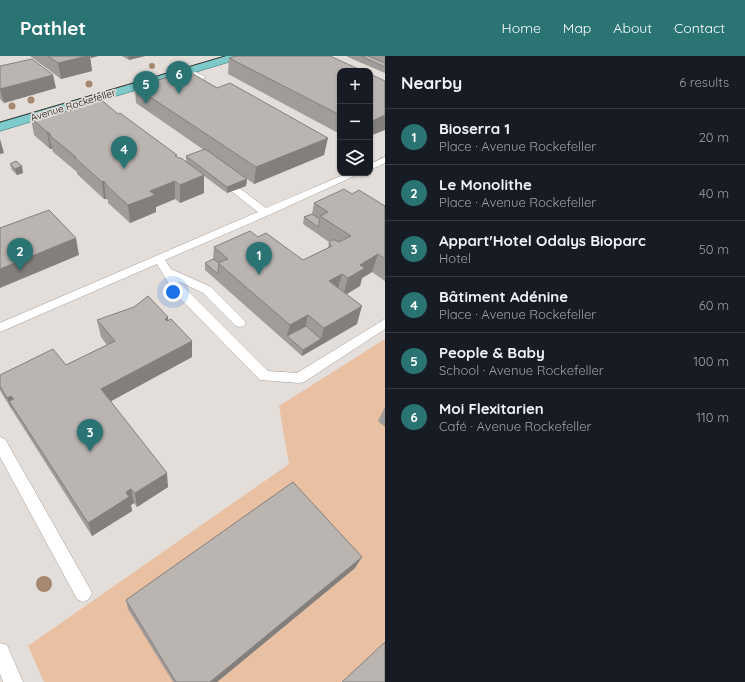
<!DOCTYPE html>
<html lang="en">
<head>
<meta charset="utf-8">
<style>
  :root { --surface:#171b24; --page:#20242c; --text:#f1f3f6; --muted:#9ea1a6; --line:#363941; --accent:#2a7474 }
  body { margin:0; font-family:Quicksand,sans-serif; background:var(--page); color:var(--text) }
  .controls { position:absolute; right:12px; top:12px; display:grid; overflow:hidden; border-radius:8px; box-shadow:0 1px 3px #0004 }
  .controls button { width:36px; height:36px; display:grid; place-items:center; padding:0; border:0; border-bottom:1px solid var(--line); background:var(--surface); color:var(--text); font:20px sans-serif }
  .you { position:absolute; left:173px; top:236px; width:14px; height:14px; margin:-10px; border:3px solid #fff; border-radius:50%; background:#1a73e8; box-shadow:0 0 0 6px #1a73e833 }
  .badge { display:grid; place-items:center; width:26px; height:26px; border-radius:50%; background:var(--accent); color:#fff; font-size:13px; font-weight:700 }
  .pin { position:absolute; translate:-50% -33px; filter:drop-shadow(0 1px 2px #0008) }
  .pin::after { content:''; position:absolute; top:21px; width:14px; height:12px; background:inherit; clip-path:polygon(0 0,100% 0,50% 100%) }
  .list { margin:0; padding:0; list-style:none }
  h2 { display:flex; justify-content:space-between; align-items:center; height:52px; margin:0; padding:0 16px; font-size:17px }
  h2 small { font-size:13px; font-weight:400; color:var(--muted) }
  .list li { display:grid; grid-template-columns:26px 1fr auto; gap:12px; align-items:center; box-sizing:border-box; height:56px; padding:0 16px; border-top:1px solid var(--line) }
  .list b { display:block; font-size:15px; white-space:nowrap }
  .list p { margin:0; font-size:13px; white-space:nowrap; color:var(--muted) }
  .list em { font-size:13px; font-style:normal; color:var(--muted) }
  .icon { flex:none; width:22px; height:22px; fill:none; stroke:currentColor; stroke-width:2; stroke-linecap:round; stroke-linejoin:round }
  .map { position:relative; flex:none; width:385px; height:626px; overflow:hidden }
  header { display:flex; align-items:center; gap:24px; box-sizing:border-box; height:56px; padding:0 20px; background:var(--accent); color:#fff }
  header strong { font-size:19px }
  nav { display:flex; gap:22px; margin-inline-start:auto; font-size:14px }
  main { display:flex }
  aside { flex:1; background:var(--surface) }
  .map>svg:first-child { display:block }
  .green { fill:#e9c0a1 }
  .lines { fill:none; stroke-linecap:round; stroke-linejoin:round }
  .service-casing { stroke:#a39e9a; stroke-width:1 }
  .primary-casing { stroke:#227472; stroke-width:1 }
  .service { fill:#fff; fill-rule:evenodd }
  .primary { fill:#7ecaca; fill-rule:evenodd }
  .tram { stroke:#43403e; stroke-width:1 }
  .tree { fill:#a5886f }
  .wall { fill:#a19c99 }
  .shaded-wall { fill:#837f7d }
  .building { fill:#bbb5b2; stroke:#837f7d }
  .labels { text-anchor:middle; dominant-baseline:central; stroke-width:3.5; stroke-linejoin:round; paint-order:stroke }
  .far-street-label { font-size:10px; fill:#161412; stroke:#e4deda }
</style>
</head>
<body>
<header>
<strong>Pathlet</strong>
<nav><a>Home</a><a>Map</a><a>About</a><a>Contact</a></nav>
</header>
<main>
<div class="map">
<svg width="385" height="626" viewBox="0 0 385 626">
  <rect width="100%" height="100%" fill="#e4deda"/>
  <path class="green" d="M385 283V586L342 626H44L28 590 289 408 279 350Z"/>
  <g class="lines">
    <defs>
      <g id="service">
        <path d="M189 13 204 20 205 22 187 29H181V25L195 21 185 15Z"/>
        <path d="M385 101V107L370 114V108Z"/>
        <path d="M348 117H361L269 159 165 204 171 213 211 231 244 264 246 267 244 270 240 271 236 270 203 237 178 225 268 315 297 317 385 263V273L304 326 299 327 260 324 173 235 157 208 0 276V267L258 156 220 126 218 124 220 122H226L266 152Z"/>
        <path d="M0 381 5 383 89 531 92 537 89 543 83 546 77 543 0 401Z"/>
        <path d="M0 587 7 589 23 626H3L0 618Z"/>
      </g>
      <path id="primary" d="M226 0H244L242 2 0 75V67Z"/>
    </defs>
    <use href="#service" class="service-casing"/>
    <use href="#primary" class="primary-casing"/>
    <use href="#service" class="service"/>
    <use href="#primary" class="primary"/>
    <path class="tram" d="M0 66 225 0"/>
  </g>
  <g class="tree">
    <circle cx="152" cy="10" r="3"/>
    <circle cx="89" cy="28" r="3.5"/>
    <circle cx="31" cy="44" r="3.5"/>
    <circle cx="12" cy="50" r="3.5"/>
    <circle cx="44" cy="528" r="8"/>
  </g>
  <g class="wall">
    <path d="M30 0H98L91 2 90 1 92 15 61 23Z"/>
    <path d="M122 0H145L129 4Z"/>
    <path d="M346 0H385V17L359 6Z"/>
    <path d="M229 2 340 15V78L228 18Z"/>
    <path d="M0 10 56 32 4 47 0 43Z"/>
    <path d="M135 31 324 99 254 128 247 123 246 130 227 137 204 120V137L180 147 175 143 156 151V156L130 167 108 147V144L106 143H104L77 118V116L53 96 52 93H50L34 79 31 62 58 58 77 52V48L118 58 179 102 186 106V100L204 94 136 47Z"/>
    <path d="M10 108 23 117 17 119 12 114Z"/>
    <path d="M352 138 385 150V225L372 216 362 222 360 230 347 238 357 268 302 300 205 214V207L213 203 214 191 258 181 303 204 328 192 329 186 303 168 304 161 312 158 314 147Z"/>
    <path d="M97 264H168L192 301 111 345 168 431 137 451 134 447 131 449 132 455 92 480 2 338 0 334V319L66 309 107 289 101 281Z"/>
    <path d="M385 351V371L378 365Z"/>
    <path d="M355 512 217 626H173L128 553 126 544Z"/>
  </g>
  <g class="shaded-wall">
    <path d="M87 0H90L92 15 61 23 58 7Z"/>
    <path d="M91 0H98L91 2Z"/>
    <path d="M128 0H145L129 4Z"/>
    <path d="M53 19 56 32 4 47 0 33Z"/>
    <path d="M385 59V74L370 80V66Z"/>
    <path d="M47 76H48L52 93H50Z"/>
    <path d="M328 82 324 99 254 128 256 111Z"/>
    <path d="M0 83 4 97 0 98Z"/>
    <path d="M22 110 23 117 17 119 15 113Z"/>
    <path d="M204 119V137L180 147V129Z"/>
    <path d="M247 123 246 130 227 137V131Z"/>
    <path d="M104 125 106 143H104L102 126Z"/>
    <path d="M175 125V143L156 151V156L130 167 128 149 150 135Z"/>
    <path d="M76 182 79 199 0 232V213Z"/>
    <path d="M378 198 372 216 362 222 360 230 343 240 348 222 360 209Z"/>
    <path d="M342 218 337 236 329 225Z"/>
    <path d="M362 250 357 268 302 300 303 294 321 283 324 272Z"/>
    <path d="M308 259 304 277 287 280 290 269Z"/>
    <path d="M168 261 169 277 165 263Z"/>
    <path d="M192 285V301L104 349 101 333Z"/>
    <path d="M11 340 18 356 9 345 14 357 7 342Z"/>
    <path d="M167 417 168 431 137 451 135 437Z"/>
    <path d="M131 433 134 447 131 449 132 455 92 480 88 467 126 436Z"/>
    <path d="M362 501 355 512 217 626H210Z"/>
  </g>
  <g class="building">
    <path d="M48 0H87L58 7Z"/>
    <path d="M237 0H330L363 15H340V59L229 2Z"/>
    <path d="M361 0H368L385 7V11Z"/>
    <path d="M32 3 53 19 0 33V10Z"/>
    <path d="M188 15 217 32 230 27 328 82 256 111 135 31Z"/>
    <path d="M370 18 385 25V59L370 66Z"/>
    <path d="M99 42 118 58 120 57 177 99 175 100 179 102H181L204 119 180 129 175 125 150 135 155 139 128 149 106 129H107L104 125 102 126 74 101H76L49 79H51L48 76H47L31 62 54 55 58 58 80 51 77 48Z"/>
    <path d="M205 93 247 123 227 131 186 100Z"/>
    <path d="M16 105 22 110 15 113 10 108Z"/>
    <path d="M344 133 352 138 359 134 385 150V203L378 198 360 209 365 212 348 222 342 218 329 225 362 250 324 272 308 259 290 269 218 207 228 203 214 191 250 175 258 181 266 177 303 204 332 190 329 187 331 184H335L339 186 351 180 320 160 328 156 314 147Z"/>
    <path d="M49 154 76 182 0 213V172Z"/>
    <path d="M312 158 320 163 318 171 304 161Z"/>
    <path d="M213 203 219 207 218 218 205 207Z"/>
    <path d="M148 240 168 261 165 263 167 265 171 263 192 285 101 333 167 417 135 437 131 433 126 436 129 441 88 467 9 345 14 343 11 340 7 342 0 330V319L53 293 66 309 115 285 97 264 134 251Z"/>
    <path d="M306 270 321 283 303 294 287 280Z"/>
    <path d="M293 426 362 501 210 626H176L126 544Z"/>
    <path d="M385 586V626H342Z"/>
  </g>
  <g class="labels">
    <g class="far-street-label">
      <text transform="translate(73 49) rotate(-17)">Avenue Rockefeller</text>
    </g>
  </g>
</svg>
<div class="controls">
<button>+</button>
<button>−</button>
<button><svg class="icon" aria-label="layers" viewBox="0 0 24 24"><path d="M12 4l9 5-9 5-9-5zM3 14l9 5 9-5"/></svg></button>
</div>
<div class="you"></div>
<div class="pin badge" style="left:259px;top:219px">1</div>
<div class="pin badge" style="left:20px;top:215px">2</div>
<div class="pin badge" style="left:90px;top:396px">3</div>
<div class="pin badge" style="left:124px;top:113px">4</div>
<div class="pin badge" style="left:146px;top:48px">5</div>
<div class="pin badge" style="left:179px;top:38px">6</div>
</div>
<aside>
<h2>Nearby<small>6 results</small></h2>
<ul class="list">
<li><span class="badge">1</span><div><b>Bioserra 1</b><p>Place · Avenue Rockefeller</p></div><em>20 m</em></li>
<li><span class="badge">2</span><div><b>Le Monolithe</b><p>Place · Avenue Rockefeller</p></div><em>40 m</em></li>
<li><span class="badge">3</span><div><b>Appart'Hotel Odalys Bioparc</b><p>Hotel</p></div><em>50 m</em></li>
<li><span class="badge">4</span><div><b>Bâtiment Adénine</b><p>Place · Avenue Rockefeller</p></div><em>60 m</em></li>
<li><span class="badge">5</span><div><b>People &amp; Baby</b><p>School · Avenue Rockefeller</p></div><em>100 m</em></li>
<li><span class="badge">6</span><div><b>Moi Flexitarien</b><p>Café · Avenue Rockefeller</p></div><em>110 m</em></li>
</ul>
</aside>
</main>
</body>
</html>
